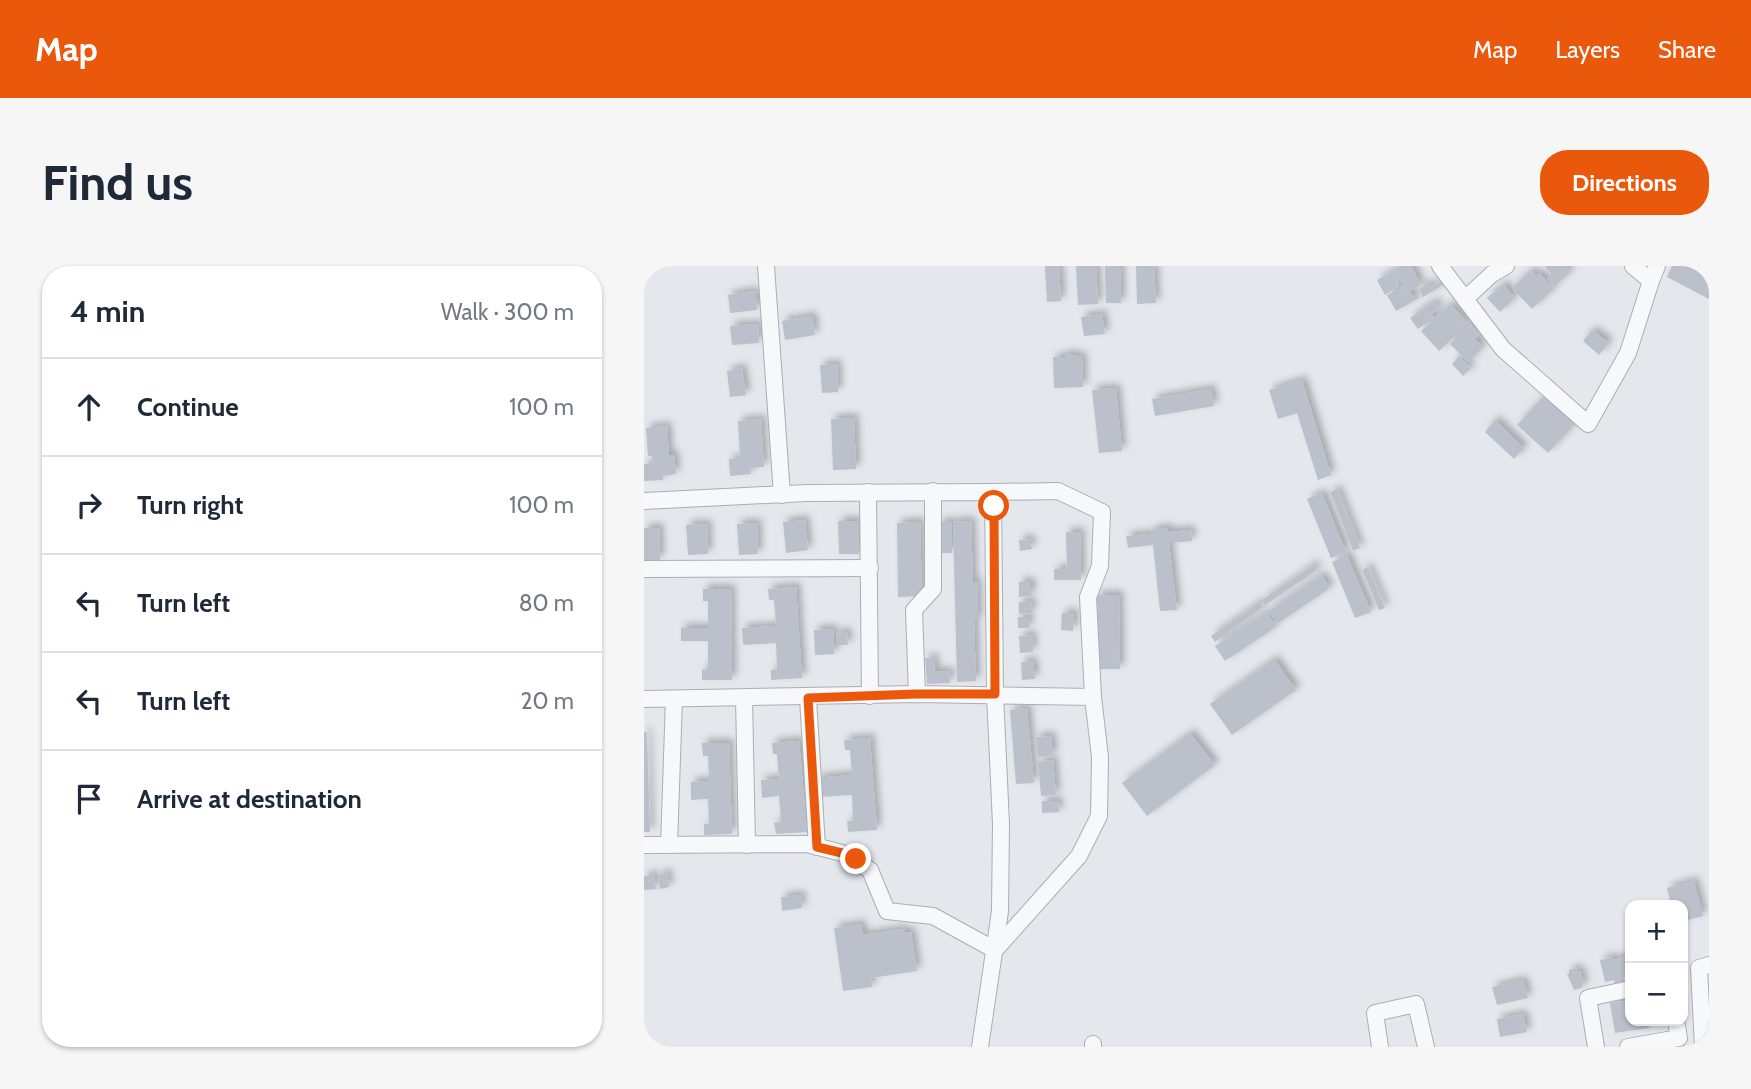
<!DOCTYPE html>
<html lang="en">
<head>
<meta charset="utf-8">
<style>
  :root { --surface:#fff; --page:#f6f6f7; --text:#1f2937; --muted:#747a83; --line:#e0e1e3; --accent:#ea580c }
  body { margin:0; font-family:Cabin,sans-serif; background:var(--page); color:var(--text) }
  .controls { position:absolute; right:21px; bottom:21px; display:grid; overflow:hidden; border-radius:14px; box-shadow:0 2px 5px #0004 }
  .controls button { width:63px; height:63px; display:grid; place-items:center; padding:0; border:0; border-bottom:2px solid var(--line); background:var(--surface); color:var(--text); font:35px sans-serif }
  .stop { position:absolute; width:21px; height:21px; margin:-16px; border:5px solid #ea580c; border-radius:50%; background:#fff }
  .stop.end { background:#ea580c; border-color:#fff; box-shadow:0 2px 7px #0008 }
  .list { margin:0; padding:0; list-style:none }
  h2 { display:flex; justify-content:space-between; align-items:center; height:91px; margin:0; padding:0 28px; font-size:30px }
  h2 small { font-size:23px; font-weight:400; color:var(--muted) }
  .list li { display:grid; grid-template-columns:46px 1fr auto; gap:21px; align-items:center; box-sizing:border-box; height:98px; padding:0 28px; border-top:2px solid var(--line) }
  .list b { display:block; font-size:26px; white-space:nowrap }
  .list em { font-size:23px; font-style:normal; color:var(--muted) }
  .icon { flex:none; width:38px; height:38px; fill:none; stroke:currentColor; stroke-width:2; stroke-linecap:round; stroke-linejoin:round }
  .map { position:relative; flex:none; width:1065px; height:781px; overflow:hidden; border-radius:28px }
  header { display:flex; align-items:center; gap:42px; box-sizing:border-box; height:98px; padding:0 35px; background:var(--accent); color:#fff }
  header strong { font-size:33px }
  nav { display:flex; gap:38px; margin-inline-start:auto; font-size:24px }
  .intro { display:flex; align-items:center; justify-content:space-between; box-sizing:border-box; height:168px; padding:0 42px }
  h1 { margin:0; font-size:49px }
  .button { padding:18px 32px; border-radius:28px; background:var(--accent); color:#fff; font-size:24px; font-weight:700 }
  main { display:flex; gap:42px; padding:0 42px }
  aside { flex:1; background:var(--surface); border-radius:28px; box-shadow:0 2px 5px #0004 }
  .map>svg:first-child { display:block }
  .building { fill:#bbc0ca; filter:url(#shadow) }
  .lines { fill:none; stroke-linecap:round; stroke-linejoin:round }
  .minor-casing { stroke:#a9aeb7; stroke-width:18 }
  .minor { stroke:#f7f8fa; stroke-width:16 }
  .route { stroke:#ea580c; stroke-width:9 }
</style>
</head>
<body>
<header>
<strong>Map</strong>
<nav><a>Map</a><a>Layers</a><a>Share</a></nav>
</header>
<div class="intro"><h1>Find us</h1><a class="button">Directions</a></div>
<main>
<aside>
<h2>4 min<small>Walk · 300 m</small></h2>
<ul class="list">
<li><svg class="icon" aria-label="ahead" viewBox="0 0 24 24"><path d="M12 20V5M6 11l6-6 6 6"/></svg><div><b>Continue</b></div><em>100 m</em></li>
<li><svg class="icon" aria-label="right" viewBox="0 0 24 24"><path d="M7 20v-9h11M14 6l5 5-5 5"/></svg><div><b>Turn right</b></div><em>100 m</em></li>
<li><svg class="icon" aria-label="left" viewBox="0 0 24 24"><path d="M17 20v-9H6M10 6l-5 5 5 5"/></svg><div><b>Turn left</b></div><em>80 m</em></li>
<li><svg class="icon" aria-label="left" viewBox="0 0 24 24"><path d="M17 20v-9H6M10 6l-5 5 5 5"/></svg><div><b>Turn left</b></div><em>20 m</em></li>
<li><svg class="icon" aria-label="arrive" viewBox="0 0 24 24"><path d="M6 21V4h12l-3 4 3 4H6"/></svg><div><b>Arrive at destination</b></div></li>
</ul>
</aside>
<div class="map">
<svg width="1065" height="781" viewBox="0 0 1065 781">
  <defs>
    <filter id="shadow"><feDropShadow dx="4.5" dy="-4.5" stdDeviation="3.5" flood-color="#0004"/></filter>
  </defs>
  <rect width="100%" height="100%" fill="#e4e7ec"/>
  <g class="building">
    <path d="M401 0H415L417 35 403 36Z"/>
    <path d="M432 0H452L454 38 434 39Z"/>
    <path d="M461 0H476L477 37H462Z"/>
    <path d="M492 0H510L512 37 493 38Z"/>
    <path d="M757 0H767L777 19 766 25 769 31 773 29 775 32 752 45 743 29 759 20 764 27 756 13 753 15 755 20 741 29 733 14Z"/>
    <path d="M900 0H921L926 6 910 21 903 12 907 8Z"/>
    <path d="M1028 0H1045L1065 10V33L1023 11Z"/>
    <path d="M887 4 892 10 895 7 910 23 888 43 868 22Z"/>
    <path d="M799 14 801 18 779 31 775 23 784 17 786 21Z"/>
    <path d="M859 18 871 32 856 46 843 32Z"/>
    <path d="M111 25 113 44 86 47 84 29Z"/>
    <path d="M790 35 795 43 787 48 790 52 774 63 766 52Z"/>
    <path d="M806 38 824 57 795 85 777 65Z"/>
    <path d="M458 48 461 68 440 70 437 51Z"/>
    <path d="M168 50 171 69 141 74 138 55Z"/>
    <path d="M114 58 115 77 88 79 86 60Z"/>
    <path d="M826 58 836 68 831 73 839 81 824 96 806 78Z"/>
    <path d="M948 64 965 77 955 89 939 75Z"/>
    <path d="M421 88 438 91 439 121 410 122 409 91H421Z"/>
    <path d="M815 90 827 102 819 110 808 98Z"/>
    <path d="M193 98 194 126 178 127 176 99Z"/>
    <path d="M98 102 102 129 86 131 83 105Z"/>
    <path d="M658 114 687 209 674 214 653 147 634 153 625 124Z"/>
    <path d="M472 122 478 185 455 187 448 124Z"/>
    <path d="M567 123 570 140 511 150 508 133Z"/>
    <path d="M899 131 930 159 904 187 873 159Z"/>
    <path d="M210 152 212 203 189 204 187 153Z"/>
    <path d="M117 153 120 201 106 202 107 208 86 210 85 193 96 192 94 155Z"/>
    <path d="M851 154 880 182 870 193 841 166Z"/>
    <path d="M23 160 25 189H30L32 208 19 210V214L0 215V198H9L8 190H4L2 162Z"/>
    <path d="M693 223 716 282 709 285 686 226Z"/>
    <path d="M678 227 702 286 687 292 663 233Z"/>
    <path d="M161 254 164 284 142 287 139 256Z"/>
    <path d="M194 255H215V288H195Z"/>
    <path d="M327 255 329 316H333L334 354H330L332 415 313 416 309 256Z"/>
    <path d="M276 256 278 330 254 331 253 257Z"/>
    <path d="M295 256H308V287H296Z"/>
    <path d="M113 257 114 288 95 289 93 258Z"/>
    <path d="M63 258 64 288 44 289 42 259Z"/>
    <path d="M0 262H15L16 294H0Z"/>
    <path d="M524 262V266L547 264 548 275 525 277 533 344 516 345 509 279 484 282 482 270 508 268 507 264Z"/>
    <path d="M422 266H436L437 314H410V303H423Z"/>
    <path d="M386 273 388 283 376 285 375 274Z"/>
    <path d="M703 289 727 346 711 352 688 296Z"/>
    <path d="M670 298 673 304 621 339 618 334Z"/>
    <path d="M724 301 741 342 735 344 718 304Z"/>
    <path d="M677 309 686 322 633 358 625 345Z"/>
    <path d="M375 316H387V330L375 331Z"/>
    <path d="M152 321 158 412 127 414V404H133L132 377 99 379 98 362 132 360 130 334H125L124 323Z"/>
    <path d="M59 323H87L88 414H58V404L64 403V375H37V362H64V335H59Z"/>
    <path d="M453 329H475L476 403H454Z"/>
    <path d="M387 335 388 347 375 348V336Z"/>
    <path d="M615 336 619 341 571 376 567 370Z"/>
    <path d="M623 346 632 361 581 395 571 380Z"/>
    <path d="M418 347H430L429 365 417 364Z"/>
    <rect x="374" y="351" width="11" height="11"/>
    <path d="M189 363 190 388 171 389 170 364Z"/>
    <path d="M203 366 204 379H192V367Z"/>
    <path d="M388 369 389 386 376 387 375 370Z"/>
    <path d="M281 392H290L291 406 305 405 306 417 283 418Z"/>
    <path d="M630 393 652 424 588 469 566 438Z"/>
    <path d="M389 395 391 413 378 414 377 396Z"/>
    <path d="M383 442 390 517 372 518 366 444Z"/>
    <path d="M0 466H3L6 566H0Z"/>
    <path d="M546 467 571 499 503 550 478 517Z"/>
    <path d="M407 470 409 490 394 491 392 471Z"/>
    <path d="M226 472 233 564 204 566 203 555H209L208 529 174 531 172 512 208 509 206 484H201L200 474Z"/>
    <path d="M155 475 163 566 132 568 130 557 137 556 135 530 118 532 117 514 135 513 133 488H129L128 477Z"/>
    <path d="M58 477H85L88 568 60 569V558H65L64 533 47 534V516L65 515 64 490H59Z"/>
    <path d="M409 494 412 529 397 530 394 496Z"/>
    <path d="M398 535H414L415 546 398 547Z"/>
    <path d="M23 607 25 621 16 623 14 609Z"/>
    <path d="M10 609 12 623 0 624V610Z"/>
    <path d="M1050 615 1059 650 1039 655V639H1027L1023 622Z"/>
    <path d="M157 629 158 642 138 645 137 631Z"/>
    <path d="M217 658 219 669 260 663 261 667 267 666 273 705 227 712 228 721 199 725 190 662Z"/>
    <path d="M986 690V710L980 711 981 717 971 719 970 714 961 716 956 694 969 691V694Z"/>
    <path d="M932 702 933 705H936L940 718 938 719V722L930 724 923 708H925V704Z"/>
    <path d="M879 714 884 732 853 739 848 721Z"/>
    <path d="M986 734V755H1004L1005 762 971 767 966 737Z"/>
    <path d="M879 748 883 766 856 771 853 753Z"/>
  </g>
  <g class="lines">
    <defs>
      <g id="minor">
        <path d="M122 0 138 229"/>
        <path d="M796 0 821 33 848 8 862 0"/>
        <path d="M989 0 1007 15 1013 0"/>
        <path d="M821 33 859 83 944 158 984 87 1007 15"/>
        <path d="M224 226 226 430"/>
        <path d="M349 226 414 225 458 246 456 300 444 331 449 431"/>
        <path d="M0 235 163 227 349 226 351 428 357 558 356 645 336 781"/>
        <path d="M0 303 226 302"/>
        <path d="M273 428 270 344 289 323V225"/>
        <path d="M100 432 103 579"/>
        <path d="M164 432 173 581"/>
        <path d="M0 433 273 428 449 431 456 491 455 550 435 590 351 684 289 650 243 645 226 604 198 587 163 578 0 579"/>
        <path d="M25 579 30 433"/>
        <path d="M449 778V781"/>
        <path d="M736 781 731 747 772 738 782 781"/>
        <path d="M952 781 944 732 986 723"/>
        <path d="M984 781 1035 772 1032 755"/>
        <path d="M1059 781 1055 702 1065 699"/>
      </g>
    </defs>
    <use href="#minor" class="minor-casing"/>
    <use href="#minor" class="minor"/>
  </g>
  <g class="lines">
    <path class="route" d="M212 593 198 587 173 581 164 432 272 428H351L350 240"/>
  </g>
</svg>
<div class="controls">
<button>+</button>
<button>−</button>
</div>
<div class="stop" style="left:350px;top:240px"></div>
<div class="stop end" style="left:212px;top:593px"></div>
</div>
</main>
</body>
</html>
